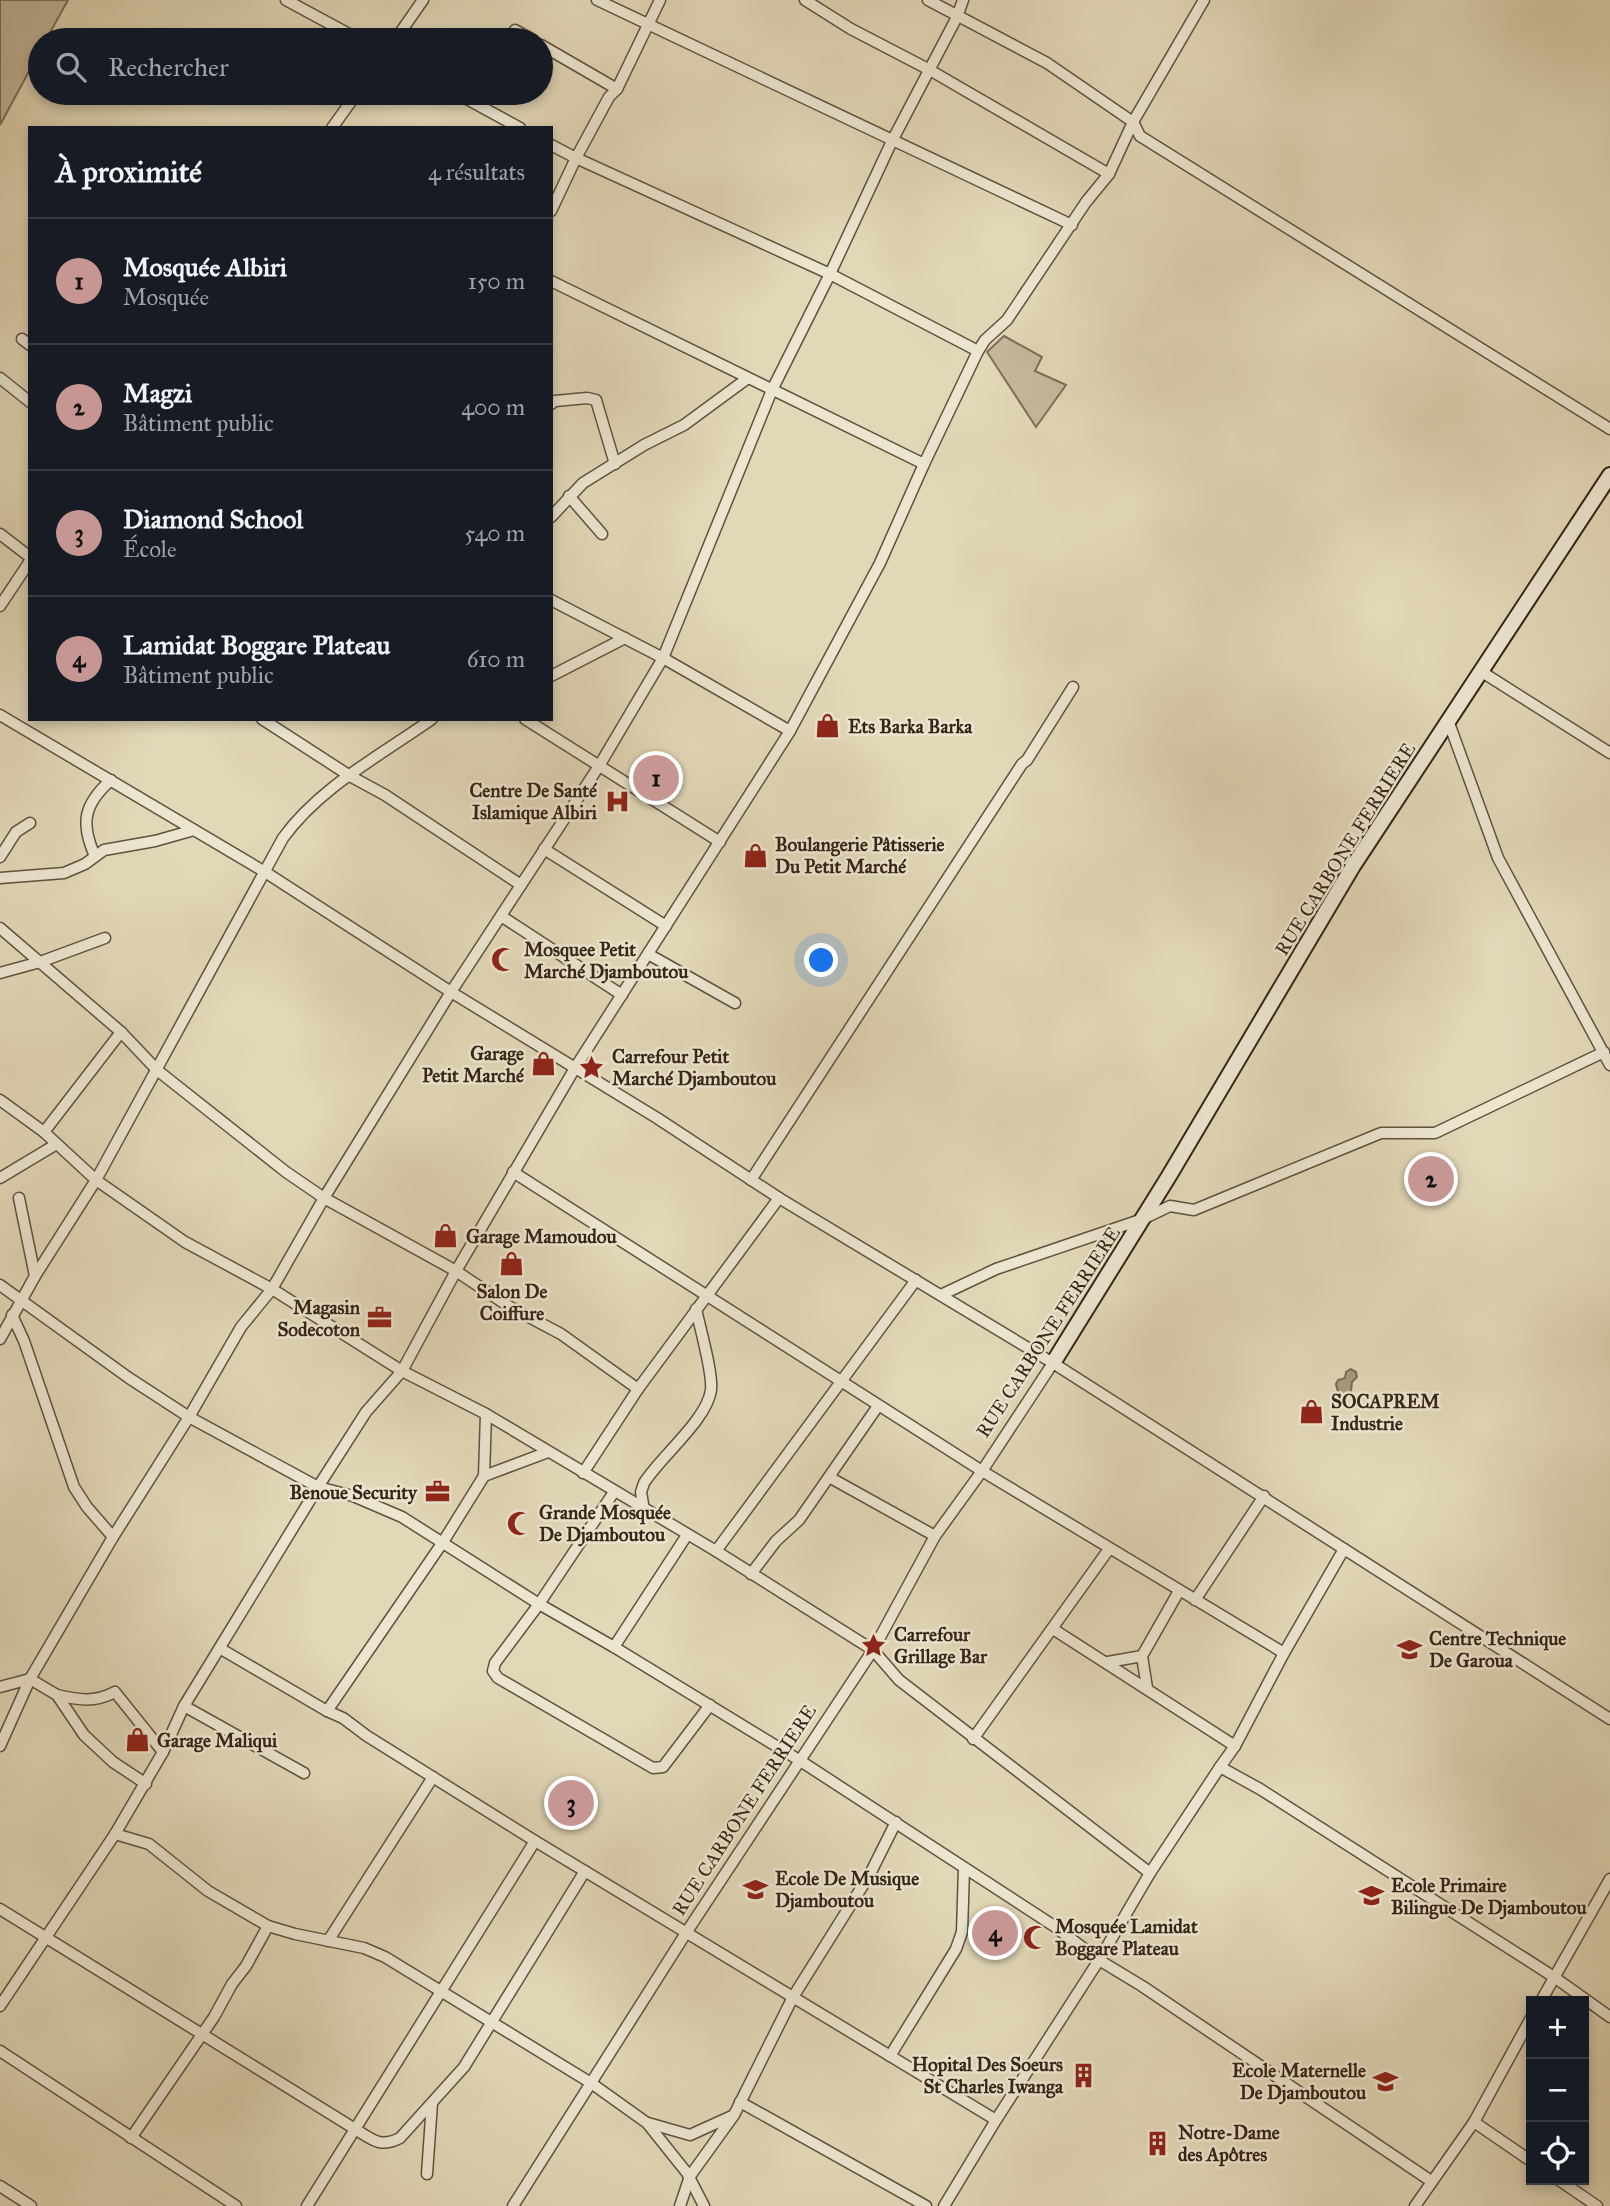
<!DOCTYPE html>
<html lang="fr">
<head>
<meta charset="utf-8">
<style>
  :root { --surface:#171b24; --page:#20242c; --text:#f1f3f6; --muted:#9ea1a6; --line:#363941; --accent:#c59692 }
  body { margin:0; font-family:"IM FELL Great Primer",serif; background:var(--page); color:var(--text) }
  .controls { position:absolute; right:21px; bottom:21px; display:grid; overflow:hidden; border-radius:0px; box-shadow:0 4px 10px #0003 }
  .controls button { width:63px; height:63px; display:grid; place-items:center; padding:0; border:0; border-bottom:2px solid var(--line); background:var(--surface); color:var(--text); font:35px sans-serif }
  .you { position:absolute; left:822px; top:961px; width:24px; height:24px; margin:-18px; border:5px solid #fff; border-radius:50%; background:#1a73e8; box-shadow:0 0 0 10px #1a73e833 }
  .badge { display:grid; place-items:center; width:46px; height:46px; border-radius:50%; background:var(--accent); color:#111; font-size:23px; font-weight:700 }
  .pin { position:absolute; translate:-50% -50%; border:4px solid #fff; box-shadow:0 2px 7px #0006 }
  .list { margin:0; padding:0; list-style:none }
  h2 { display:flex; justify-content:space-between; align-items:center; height:91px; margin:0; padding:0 28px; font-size:30px }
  h2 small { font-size:23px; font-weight:400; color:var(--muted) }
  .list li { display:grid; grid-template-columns:46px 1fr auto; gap:21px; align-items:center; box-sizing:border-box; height:126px; padding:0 28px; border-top:2px solid var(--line) }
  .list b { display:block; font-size:26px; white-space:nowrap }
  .list p { margin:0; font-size:23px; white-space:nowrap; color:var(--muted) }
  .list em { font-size:23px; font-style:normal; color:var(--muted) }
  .icon { flex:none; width:38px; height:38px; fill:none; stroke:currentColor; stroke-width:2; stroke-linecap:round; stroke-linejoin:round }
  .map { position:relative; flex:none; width:1610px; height:2206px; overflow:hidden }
  .search { position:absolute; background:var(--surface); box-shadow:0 4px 10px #0003; left:28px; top:28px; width:525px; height:77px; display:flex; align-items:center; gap:18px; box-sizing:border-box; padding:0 24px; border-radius:38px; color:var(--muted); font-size:26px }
  .panel { position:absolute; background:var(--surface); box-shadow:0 4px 10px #0003; left:28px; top:126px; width:525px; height:595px; border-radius:0px }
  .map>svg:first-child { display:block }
  .green { fill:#c5b99d; stroke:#7d6e5a; stroke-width:2 }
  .water { fill:#a79b81; stroke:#796b57; stroke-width:2 }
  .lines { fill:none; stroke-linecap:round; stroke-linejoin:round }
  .street-casing { stroke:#60513f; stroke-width:13 }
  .secondary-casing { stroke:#352417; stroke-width:18 }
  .street { stroke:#ece6d1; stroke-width:10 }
  .secondary { stroke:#ece6d1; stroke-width:14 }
  .labels { text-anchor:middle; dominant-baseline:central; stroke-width:5; stroke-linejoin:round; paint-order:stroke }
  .poi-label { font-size:19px; font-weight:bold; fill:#352417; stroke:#ece6d1; text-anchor:start }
  .street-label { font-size:19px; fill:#352417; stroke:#ece6d1 }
</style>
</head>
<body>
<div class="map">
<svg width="1610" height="2206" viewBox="0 0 1610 2206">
  <rect width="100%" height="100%" fill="#e2d8b8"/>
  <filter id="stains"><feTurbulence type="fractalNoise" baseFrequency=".00286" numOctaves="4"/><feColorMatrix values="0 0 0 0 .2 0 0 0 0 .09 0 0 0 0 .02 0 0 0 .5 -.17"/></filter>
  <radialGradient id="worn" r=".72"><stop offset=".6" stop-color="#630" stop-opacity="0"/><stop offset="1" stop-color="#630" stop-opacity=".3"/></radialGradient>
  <g class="green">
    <path d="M0 0H68L46 40H40V51L0 125Z"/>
    <path d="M1004 336 1042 357 1035 371 1066 385 1036 427 987 352Z"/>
  </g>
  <path class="water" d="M1351 1369 1356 1372 1357 1377 1352 1382 1351 1392 1344 1395 1338 1392 1336 1384 1338 1380 1345 1378 1346 1372Z"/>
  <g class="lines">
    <defs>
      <g id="street">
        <path d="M286 0 360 40"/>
        <path d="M597 0 1072 225"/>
        <path d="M805 0 851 29 928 69 1109 174"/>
        <path d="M928 0 1047 63 1133 122 1140 136 1610 429"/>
        <path d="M515 30 533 40"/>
        <path d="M395 40 423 0"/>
        <path d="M541 45 617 89"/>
        <path d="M456 93 520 128"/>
        <path d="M332 128 357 93"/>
        <path d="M551 145 576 158 830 274 978 351"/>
        <path d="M551 211 576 158 609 97 617 89 660 0"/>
        <path d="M551 281 924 464"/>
        <path d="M22 339 30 345"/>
        <path d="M0 378 30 402"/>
        <path d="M551 404 555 401 587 398 596 400 615 464"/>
        <path d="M569 496 602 534"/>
        <path d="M551 517 583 483 644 445 684 425 748 378"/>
        <path d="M0 534 30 557"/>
        <path d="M551 600 663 658 790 731"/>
        <path d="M0 606 30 561"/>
        <path d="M1482 672 1610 753"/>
        <path d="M551 676 625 638"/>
        <path d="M0 715 265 872 451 992 657 1118 779 1198 1053 1363 1610 1719"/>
        <path d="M262 719 350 776 385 795 521 885"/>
        <path d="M525 719 720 842"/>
        <path d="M1449 723 1498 858 1610 1065"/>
        <path d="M544 849 666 926"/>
        <path d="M95 856C80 823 84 804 111 780"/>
        <path d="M0 857 16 832 30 823"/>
        <path d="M0 878 64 873 85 864 104 850 155 841 194 830"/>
        <path d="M501 916 622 995"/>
        <path d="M0 928 121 1032 157 1070 286 1172 324 1198 456 1271 510 1307 561 1334 638 1389"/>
        <path d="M648 954 735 1003"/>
        <path d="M0 973 40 962 105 938"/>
        <path d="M0 1100 44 1132 96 1180 185 1242 272 1289 402 1371 486 1414 716 1551 873 1650 899 1680 1150 1873"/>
        <path d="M44 1132 121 1032"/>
        <path d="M513 1172 982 1471 1284 1653"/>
        <path d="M0 1178 55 1145"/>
        <path d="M751 1180 1022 764 1027 760 1073 687"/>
        <path d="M19 1198 35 1276"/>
        <path d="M0 1285 129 1378 189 1417 318 1487 353 1496 402 1517 539 1604 614 1647 799 1760 1054 1926 1099 1960 1142 1986 1431 2181"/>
        <path d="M941 1295 996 1269 1143 1219 1170 1206 1194 1210 1381 1133H1435L1604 1052"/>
        <path d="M12 1315 24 1341 74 1487 87 1507 113 1537"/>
        <path d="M0 1339 35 1276 96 1180 283 838C320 787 381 755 432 719"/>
        <path d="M583 1473 638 1389 779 1198"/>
        <path d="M484 1476 548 1452"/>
        <path d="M829 1477 935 1536"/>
        <path d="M614 1492 539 1604 495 1663 493 1671 498 1678 653 1768 663 1767 710 1705"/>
        <path d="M644 1510 641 1492 644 1483C660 1457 707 1420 711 1390 713 1373 700 1328 696 1309"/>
        <path d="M716 1551 916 1280"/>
        <path d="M751 1574 776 1541 799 1520 878 1406"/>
        <path d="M1195 1600 1264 1496"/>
        <path d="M1053 1629 1235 1746"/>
        <path d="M614 1647 687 1535"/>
        <path d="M221 1649 327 1711 343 1718 367 1736 535 1841 996 2120"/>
        <path d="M1108 1662 1142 1656"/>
        <path d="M0 1687 30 1679 57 1695 84 1735 113 1762 146 1784"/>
        <path d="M1147 1688 1142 1656 1179 1591"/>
        <path d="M57 1695C79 1700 94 1703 115 1692L163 1752"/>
        <path d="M184 1706 304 1773"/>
        <path d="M327 1711 443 1542 484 1476 486 1414"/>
        <path d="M973 1739 1109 1549"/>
        <path d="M0 1746 30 1679 113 1537 189 1417 241 1327 272 1289 324 1198 451 992 599 766 663 658 772 390 830 274 892 141 957 17 963 0"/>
        <path d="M1220 1767 1235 1746 1284 1653 1344 1549"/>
        <path d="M115 1834 149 1844 208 1891 268 1926 295 1934 364 1948 385 1957 591 2083 647 2123 687 2173 704 2206"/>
        <path d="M0 1909 355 2129C373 2140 380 2148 400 2138L464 2067 585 1871"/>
        <path d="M328 1941 433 1777"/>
        <path d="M1541 2001 1610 1879"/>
        <path d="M0 2006 115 1834 163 1752 184 1706 318 1487 366 1412 402 1371 456 1271 575 1068 790 731 880 563 924 464 978 351 985 340 1007 320 1086 202 1109 174 1133 122 1204 0"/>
        <path d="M0 2051 236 2206"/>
        <path d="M890 2056 956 1949 962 1932 964 1868"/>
        <path d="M740 2102 926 2206"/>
        <path d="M1474 2122 1531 2161"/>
        <path d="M648 2123 690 2135 732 2116"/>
        <path d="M131 2138 214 2017 232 1984 246 1966 268 1926"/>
        <path d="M427 2174 432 2103"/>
        <path d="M1559 2180 1597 2206"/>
        <path d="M0 2186 31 2206"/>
        <path d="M307 2206 535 1841"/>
        <path d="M513 2206 686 1933 873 1650 935 1536 982 1471 1053 1363"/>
        <path d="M680 2206 690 2176 734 2115 793 1997 870 1874 896 1822"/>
        <path d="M944 2206 996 2120 1099 1960 1150 1873 1220 1767 1260 1789 1554 1977 1610 2017"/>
        <path d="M1415 2206 1474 2122 1531 2018"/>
      </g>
      <path id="secondary" d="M1053 1363 1169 1176 1353 866 1610 475"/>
    </defs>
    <use href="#street" class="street-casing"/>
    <use href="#secondary" class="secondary-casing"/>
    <use href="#street" class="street"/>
    <use href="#secondary" class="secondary"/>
  </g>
  <defs>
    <symbol id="shop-bare" viewBox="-9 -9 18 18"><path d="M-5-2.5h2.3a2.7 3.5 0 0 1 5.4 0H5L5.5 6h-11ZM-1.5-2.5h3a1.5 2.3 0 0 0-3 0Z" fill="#8f2418" stroke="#ece6d1" stroke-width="2.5" paint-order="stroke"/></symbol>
    <symbol id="hospital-bare" viewBox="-9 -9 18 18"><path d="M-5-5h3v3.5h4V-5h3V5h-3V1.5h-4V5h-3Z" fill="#8f2418" stroke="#ece6d1" stroke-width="2.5" paint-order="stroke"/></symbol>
    <symbol id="mosque-bare" viewBox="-9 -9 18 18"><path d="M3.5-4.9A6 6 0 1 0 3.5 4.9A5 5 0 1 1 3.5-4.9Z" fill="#8f2418" stroke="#ece6d1" stroke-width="2.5" paint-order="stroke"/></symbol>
    <symbol id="sight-bare" viewBox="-9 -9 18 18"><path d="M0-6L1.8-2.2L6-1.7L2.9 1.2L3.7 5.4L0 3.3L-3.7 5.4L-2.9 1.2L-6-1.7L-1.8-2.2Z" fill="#8f2418" stroke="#ece6d1" stroke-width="2.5" paint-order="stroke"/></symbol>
    <symbol id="office-bare" viewBox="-9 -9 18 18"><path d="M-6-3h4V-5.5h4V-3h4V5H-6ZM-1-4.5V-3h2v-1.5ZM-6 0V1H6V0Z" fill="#8f2418" stroke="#ece6d1" stroke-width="2.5" paint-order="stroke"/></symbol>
    <symbol id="university-bare" viewBox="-9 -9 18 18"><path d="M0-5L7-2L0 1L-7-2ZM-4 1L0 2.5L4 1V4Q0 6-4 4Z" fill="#8f2418" stroke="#ece6d1" stroke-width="2.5" paint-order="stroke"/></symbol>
    <symbol id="school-bare" viewBox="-9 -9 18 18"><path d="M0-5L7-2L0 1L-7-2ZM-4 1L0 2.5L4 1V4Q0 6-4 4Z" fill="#8f2418" stroke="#ece6d1" stroke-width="2.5" paint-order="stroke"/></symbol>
    <symbol id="building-bare" viewBox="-9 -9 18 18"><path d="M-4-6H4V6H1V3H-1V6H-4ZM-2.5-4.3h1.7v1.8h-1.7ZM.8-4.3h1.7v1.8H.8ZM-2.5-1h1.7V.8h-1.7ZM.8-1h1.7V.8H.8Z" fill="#8f2418" stroke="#ece6d1" stroke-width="2.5" paint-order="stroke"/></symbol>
  </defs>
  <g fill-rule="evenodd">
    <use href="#shop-bare" x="810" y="708" width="35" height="35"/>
    <use href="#hospital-bare" x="600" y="784" width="35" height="35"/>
    <use href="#shop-bare" x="738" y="838" width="35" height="35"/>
    <use href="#mosque-bare" x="486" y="942" width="35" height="35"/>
    <use href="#shop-bare" x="526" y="1046" width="35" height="35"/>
    <use href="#sight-bare" x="574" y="1050" width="35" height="35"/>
    <use href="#shop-bare" x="428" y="1218" width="35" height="35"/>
    <use href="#shop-bare" x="494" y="1246" width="35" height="35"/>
    <use href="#office-bare" x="362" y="1300" width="35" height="35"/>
    <use href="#shop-bare" x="1294" y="1394" width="35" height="35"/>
    <use href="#office-bare" x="420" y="1474" width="35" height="35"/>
    <use href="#mosque-bare" x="502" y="1506" width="35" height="35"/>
    <use href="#sight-bare" x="856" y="1628" width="35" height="35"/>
    <use href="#university-bare" x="1392" y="1632" width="35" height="35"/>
    <use href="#shop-bare" x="120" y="1722" width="35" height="35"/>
    <use href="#university-bare" x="738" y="1872" width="35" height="35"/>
    <use href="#school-bare" x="1354" y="1878" width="35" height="35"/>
    <use href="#mosque-bare" x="1018" y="1920" width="35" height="35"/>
    <use href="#building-bare" x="1066" y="2058" width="35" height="35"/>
    <use href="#school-bare" x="1368" y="2064" width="35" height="35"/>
    <use href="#building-bare" x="1140" y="2126" width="35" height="35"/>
  </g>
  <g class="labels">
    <g class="poi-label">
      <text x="848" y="726">Ets Barka Barka</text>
      <text x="597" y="790" text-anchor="end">Centre De Santé<tspan x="597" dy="22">Islamique Albiri</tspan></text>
      <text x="775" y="844">Boulangerie Pâtisserie<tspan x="775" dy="22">Du Petit Marché</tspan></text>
      <text x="524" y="949">Mosquee Petit<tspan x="524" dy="22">Marché Djamboutou</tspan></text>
      <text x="524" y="1053" text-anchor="end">Garage<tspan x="524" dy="22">Petit Marché</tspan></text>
      <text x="612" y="1056">Carrefour Petit<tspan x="612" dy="22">Marché Djamboutou</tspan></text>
      <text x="466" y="1236">Garage Mamoudou</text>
      <text x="512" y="1291" text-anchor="middle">Salon De<tspan x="512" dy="22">Coiffure</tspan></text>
      <text x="360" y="1307" text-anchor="end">Magasin<tspan x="360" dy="22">Sodecoton</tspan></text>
      <text x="1331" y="1401">SOCAPREM<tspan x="1331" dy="22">Industrie</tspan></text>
      <text x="417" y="1492" text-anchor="end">Benoue Security</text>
      <text x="539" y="1512">Grande Mosquée<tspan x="539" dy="22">De Djamboutou</tspan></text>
      <text x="894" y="1634">Carrefour<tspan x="894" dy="22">Grillage Bar</tspan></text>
      <text x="1429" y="1638">Centre Technique<tspan x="1429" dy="22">De Garoua</tspan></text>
      <text x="157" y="1740">Garage Maliqui</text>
      <text x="775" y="1878">Ecole De Musique<tspan x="775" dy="22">Djamboutou</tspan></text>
      <text x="1391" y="1885">Ecole Primaire<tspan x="1391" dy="22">Bilingue De Djamboutou</tspan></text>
      <text x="1055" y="1926">Mosquée Lamidat<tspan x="1055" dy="22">Boggare Plateau</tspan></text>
      <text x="1063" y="2064" text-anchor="end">Hopital Des Soeurs<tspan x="1063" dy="22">St Charles Iwanga</tspan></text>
      <text x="1366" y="2070" text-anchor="end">Ecole Maternelle<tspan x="1366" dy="22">De Djamboutou</tspan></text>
      <text x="1178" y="2132">Notre-Dame<tspan x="1178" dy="22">des Apôtres</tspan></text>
    </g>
    <g class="street-label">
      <text transform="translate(1345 849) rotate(-58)">RUE CARBONE FERRIERE</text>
      <text transform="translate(1048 1332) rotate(-57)">RUE CARBONE FERRIERE</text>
      <text transform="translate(744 1810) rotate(-57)">RUE CARBONE FERRIERE</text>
    </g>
  </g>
  <rect width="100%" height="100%" filter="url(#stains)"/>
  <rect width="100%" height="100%" fill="url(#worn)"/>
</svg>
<div class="controls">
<button>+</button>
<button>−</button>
<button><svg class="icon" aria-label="locate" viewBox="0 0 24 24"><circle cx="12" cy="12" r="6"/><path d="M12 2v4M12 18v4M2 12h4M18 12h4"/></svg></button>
</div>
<div class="you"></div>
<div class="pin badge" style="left:656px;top:778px">1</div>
<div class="pin badge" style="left:1431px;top:1179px">2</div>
<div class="pin badge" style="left:571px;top:1803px">3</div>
<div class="pin badge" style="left:995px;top:1933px">4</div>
<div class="search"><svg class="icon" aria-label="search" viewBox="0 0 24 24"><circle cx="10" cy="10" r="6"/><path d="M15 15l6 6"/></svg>Rechercher</div>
<section class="panel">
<h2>À proximité<small>4 résultats</small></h2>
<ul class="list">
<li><span class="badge">1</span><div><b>Mosquée Albiri</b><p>Mosquée</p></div><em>150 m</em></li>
<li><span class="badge">2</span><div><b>Magzi</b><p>Bâtiment public</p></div><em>400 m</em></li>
<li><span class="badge">3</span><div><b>Diamond School</b><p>École</p></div><em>540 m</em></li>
<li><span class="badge">4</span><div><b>Lamidat Boggare Plateau</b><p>Bâtiment public</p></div><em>610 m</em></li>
</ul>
</section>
</div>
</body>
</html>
